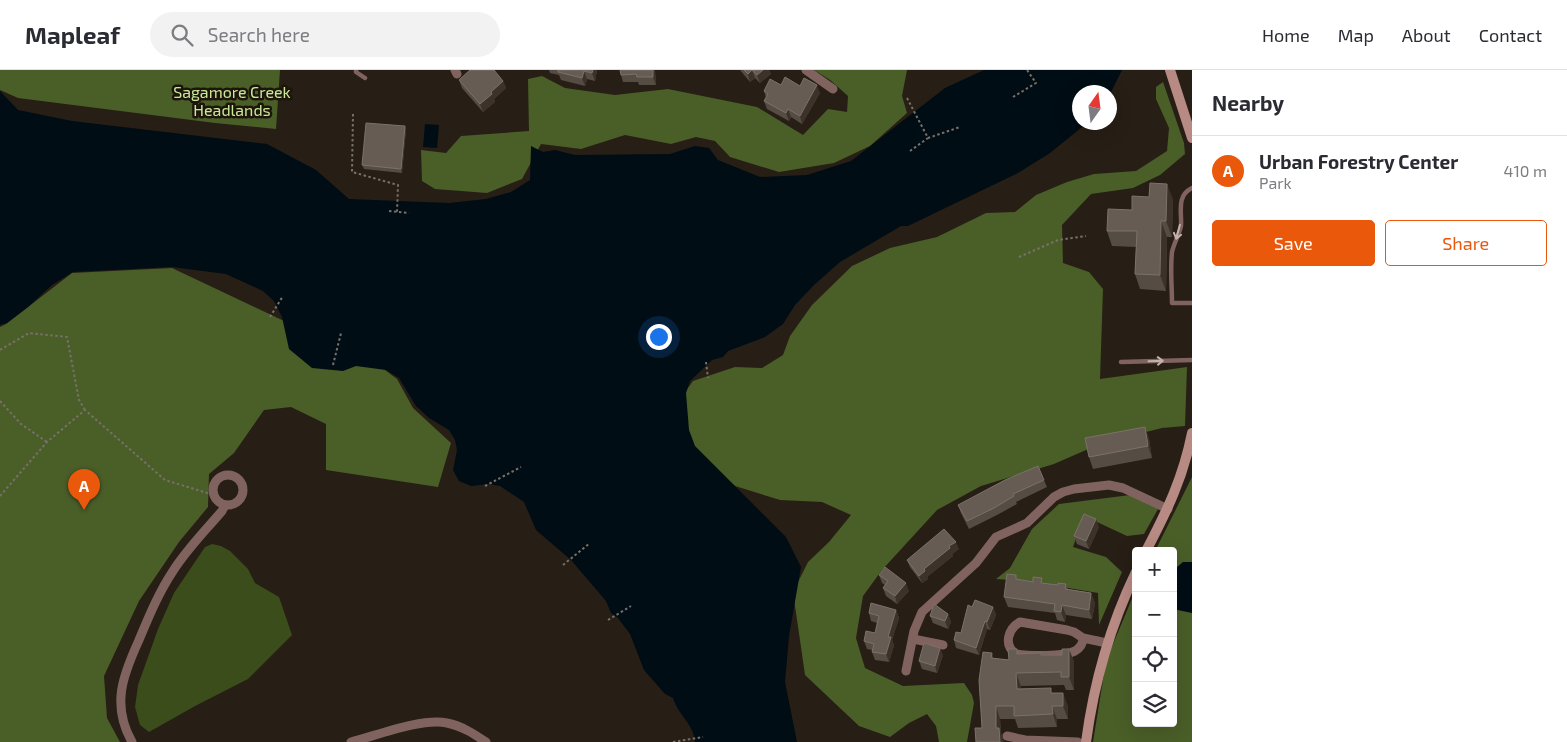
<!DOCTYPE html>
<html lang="en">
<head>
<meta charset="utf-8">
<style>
  :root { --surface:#fff; --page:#f2f2f3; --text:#2b2b33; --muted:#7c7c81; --line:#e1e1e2; --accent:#ea580c }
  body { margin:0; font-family:"Exo 2",sans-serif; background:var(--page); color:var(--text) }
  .controls { position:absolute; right:15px; bottom:15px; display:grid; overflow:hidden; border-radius:5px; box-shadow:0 5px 20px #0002 }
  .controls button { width:45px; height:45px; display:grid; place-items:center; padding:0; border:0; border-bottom:1px solid var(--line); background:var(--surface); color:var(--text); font:25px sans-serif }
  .compass { position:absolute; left:1072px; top:15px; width:45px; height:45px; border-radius:50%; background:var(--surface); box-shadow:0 5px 20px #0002; rotate:14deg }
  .you { position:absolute; left:658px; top:266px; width:18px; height:18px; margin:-12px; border:4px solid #fff; border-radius:50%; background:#1a73e8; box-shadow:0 0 0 8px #1a73e833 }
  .badge { display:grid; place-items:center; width:32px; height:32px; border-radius:50%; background:var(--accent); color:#fff; font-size:16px; font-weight:700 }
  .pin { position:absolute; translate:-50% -41px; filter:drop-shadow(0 1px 2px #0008) }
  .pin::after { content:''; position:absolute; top:26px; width:18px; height:15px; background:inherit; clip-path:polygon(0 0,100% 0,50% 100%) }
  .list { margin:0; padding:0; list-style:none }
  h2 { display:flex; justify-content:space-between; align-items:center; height:65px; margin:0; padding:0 20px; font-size:21px }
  h2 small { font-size:16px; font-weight:400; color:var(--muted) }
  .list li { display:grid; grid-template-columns:32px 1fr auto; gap:15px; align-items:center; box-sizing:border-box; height:70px; padding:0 20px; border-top:1px solid var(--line) }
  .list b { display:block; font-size:19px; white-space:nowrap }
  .list p { margin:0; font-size:16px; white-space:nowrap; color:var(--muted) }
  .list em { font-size:16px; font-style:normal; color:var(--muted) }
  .actions { display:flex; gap:10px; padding:15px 20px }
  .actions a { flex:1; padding:11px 0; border:1px solid var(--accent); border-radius:5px; text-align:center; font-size:18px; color:var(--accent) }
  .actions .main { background:var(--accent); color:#fff }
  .icon { flex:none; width:28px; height:28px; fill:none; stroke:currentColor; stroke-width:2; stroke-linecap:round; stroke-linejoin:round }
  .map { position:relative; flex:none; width:1192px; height:672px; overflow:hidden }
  header { display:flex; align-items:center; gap:30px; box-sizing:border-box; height:70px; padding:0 25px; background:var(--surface); border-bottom:1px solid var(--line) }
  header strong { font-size:24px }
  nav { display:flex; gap:28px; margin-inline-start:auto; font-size:18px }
  .search { width:350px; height:45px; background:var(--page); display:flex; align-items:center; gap:12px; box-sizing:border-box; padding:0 18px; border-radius:28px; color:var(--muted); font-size:19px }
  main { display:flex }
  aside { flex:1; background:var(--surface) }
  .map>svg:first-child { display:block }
  .green { fill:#3a4d1a }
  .forest { fill:#4a5e28 }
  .water { fill:#000d14 }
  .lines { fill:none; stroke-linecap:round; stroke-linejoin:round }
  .path { stroke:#787069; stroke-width:2; stroke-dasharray:2.5 2.5; stroke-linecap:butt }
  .service { stroke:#80635f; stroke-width:4.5 }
  .minor { stroke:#80635f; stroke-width:9 }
  .secondary { stroke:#b78a83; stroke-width:10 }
  .wall { fill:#554c43 }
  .shaded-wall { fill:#3c3229 }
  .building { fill:#665c54; stroke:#7b726a }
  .oneway { stroke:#c1b2ac }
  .labels { text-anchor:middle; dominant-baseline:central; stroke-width:5; stroke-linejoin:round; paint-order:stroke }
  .park-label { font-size:16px; fill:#c8ea97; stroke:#1d150c }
</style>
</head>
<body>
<header>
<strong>Mapleaf</strong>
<div class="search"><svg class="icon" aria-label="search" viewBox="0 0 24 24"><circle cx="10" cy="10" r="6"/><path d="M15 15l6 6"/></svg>Search here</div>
<nav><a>Home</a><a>Map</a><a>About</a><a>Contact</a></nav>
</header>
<main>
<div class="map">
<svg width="1192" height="672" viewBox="0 0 1192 672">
  <rect width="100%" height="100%" fill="#271e15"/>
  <path class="green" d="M212 474 221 476 230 481 248 499 255 513 279 527 292 565 248 609 197 635 149 662 140 655 135 637 138 615 158 559 174 523 205 477Z"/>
  <g class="forest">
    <path d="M0 0H280L276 59 215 53 18 28 0 20Z"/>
    <path d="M814 0H907L902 26 907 43 870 76 834 93 779 102 730 87 715 71 696 67 671 74 625 65 581 79 541 74 522 109 487 123 435 119 422 111 421 80 446 83 461 66 529 61 528 9 542 6 565 18 615 25 668 19 757 37 803 65 828 39 847 42 848 26 830 10Z"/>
    <path d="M1163 12 1184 73 1185 84 1160 105 1133 118 1091 124 1062 155 1063 193 1089 202 1103 219 1100 309 1187 297 1185 356 1162 358 1102 373 1054 394 981 416 937 440 882 500 863 526 856 568 865 598 903 616 964 613 972 625 974 633 967 672H939L936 656 927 644 909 653 890 667 859 656 805 605 793 522 808 492 829 472 851 445 822 432 780 430 735 416 695 386 680 329 693 311 735 297 762 298 783 285 790 266 812 235 852 196 890 178 937 167 986 143 1015 142 1036 125 1067 112 1094 104 1136 101 1167 81 1169 58 1156 29V17Z"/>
    <path d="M172 198 381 297 397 309 413 338 451 373 438 417 326 400V354L291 337 264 340 234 383 209 404 208 437 179 472 139 531 104 606 107 648 120 672H0V257L6 254 72 203Z"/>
    <path d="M1192 407V672H1093L1106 591 1136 519V653H1173V481H1155Z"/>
    <path d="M1130 425 1158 439 1144 464 1127 466 1084 446 1073 477 1106 487 1122 502 1099 555 1098 523 1027 511 996 509 1010 498 1032 459 1059 434Z"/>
  </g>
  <g class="water">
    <path d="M984 0H1122L1110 24V22H1080V52L1087 53 1050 83 1018 103 908 156H901L840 192 814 215 795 235 783 254 765 267 728 281 723 287 712 290 690 311 686 323 689 360 695 376 786 467 801 497 789 566 785 612 797 672H695C694 654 678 645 673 628L665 624 644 600 630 564 618 548 611 543 606 531 571 490 536 460 524 432 500 416 489 414 471 416 459 411 453 400 457 380 455 370 449 360 429 348 416 336 399 308 386 300 356 296 343 301 312 298 289 279 282 247 274 231 263 221 226 204 172 197 73 202 52 215 28 237 7 253 0 255V21L18 40 72 51 267 74 316 100 349 129 449 133 486 129 511 122 530 110 531 76 543 82 555 80 575 85 670 84 695 76 709 78 718 90 760 107 807 105 851 91 945 18Z"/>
    <path d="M425 54 439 55 437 78 423 77Z"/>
    <path d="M1183 492H1192V543L1173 539V503L1176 498Z"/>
  </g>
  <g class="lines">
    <g class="path">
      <path d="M1013 27 1036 13 1027 0"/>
      <path d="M907 28 928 68 960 57"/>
      <path d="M353 44 352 102 398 115 397 142"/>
      <path d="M910 81 928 68"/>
      <path d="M389 141 409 143"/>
      <path d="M1019 187 1058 170 1086 166"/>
      <path d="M270 247 283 226"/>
      <path d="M0 280 29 263 67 267 79 330 85 340"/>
      <path d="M706 292 708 308"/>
      <path d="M333 295 341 263"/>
      <path d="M0 331 21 354 47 372"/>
      <path d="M485 416 521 397"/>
      <path d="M0 426 47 372 85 340 165 410 214 425"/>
      <path d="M563 495 590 473"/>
      <path d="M608 550 631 536"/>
      <path d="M673 672 703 667"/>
    </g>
    <g class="service">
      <path d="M356 0V2L365 8"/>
      <path d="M1192 118C1176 126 1182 142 1181 156 1179 165 1174 173 1172 182 1170 199 1172 217 1172 233H1192"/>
      <path d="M1121 292 1192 290"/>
    </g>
    <g class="minor">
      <path d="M455 0 457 4"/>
      <path d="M806 0 833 19"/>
      <circle cx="228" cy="420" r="15"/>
      <path d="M1083 568C1083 574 1080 578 1075 581 1064 587 1029 586 1016 584 1003 575 1008 559 1020 552L1067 560 1074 562 1083 568 1107 573"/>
      <path d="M913 569 943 575"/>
      <path d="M906 601 914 561 922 542 976 493 996 467 1027 453 1054 427 1063 422 1074 419 1109 415 1123 418 1168 439"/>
      <path d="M1007 666 1025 670 1078 672"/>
      <path d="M132 672C111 635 123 605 139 570 149 546 159 522 173 501 187 479 205 461 222 441L225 435"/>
      <path d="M351 672C378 665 421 648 447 653 462 656 474 664 486 672"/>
    </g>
    <g class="secondary">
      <path d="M1170 0 1192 68"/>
      <path d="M1146 481C1167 441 1183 408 1192 363"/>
      <path d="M1086 672C1094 612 1110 556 1136 502"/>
    </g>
  </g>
  <g class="wall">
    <path d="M549 0H597L595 11 587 9 585 16 561 10 559 5 550 3Z"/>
    <path d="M655 0 656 15H639L638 12H623L621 5Z"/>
    <path d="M740 0H769L771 4 760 13 755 8 750 12Z"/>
    <path d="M459 10 503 11 506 18 494 29 495 32 483 42 462 18Z"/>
    <path d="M781 15 800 16 820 23 802 54 791 47 789 51 767 39 764 31 766 28 764 21Z"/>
    <path d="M405 56 406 60 402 103 364 99 362 95Z"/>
    <path d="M1173 129 1172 167H1167L1166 221 1140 219 1135 204 1136 177 1112 176 1107 161 1132 140Z"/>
    <path d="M1145 357 1149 369 1152 388 1093 399 1089 387Z"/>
    <path d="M1044 410 1047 417 1016 432 1017 434 997 445 969 459 961 443 958 435Z"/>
    <path d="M1099 457 1089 479 1077 474 1074 466Z"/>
    <path d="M959 479 952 484 953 486 927 507 928 509 922 513 910 497 907 490Z"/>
    <path d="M879 505 909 521 897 534 886 526 883 518 885 515 882 513Z"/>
    <path d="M1018 510 1058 515 1066 514 1068 519 1091 523 1095 533 1092 549 1066 545 1065 552 1057 550 1055 543 1008 537 1004 527Z"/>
    <path d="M972 537H993L996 545 990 560 987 559 979 585 956 578 954 570 961 563Z"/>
    <path d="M896 540 899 548 892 570 894 575 889 592 875 590 872 582V580L867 579 864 571 875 563 877 553 871 551 869 543Z"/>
    <path d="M948 544 951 552 948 559 933 553 930 546Z"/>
    <path d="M1069 579 1074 592V620H1066L1064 615 1021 616V619L1053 623 1068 636V649H1057V657L1018 658 1015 649H1000L1001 663 1004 672H976L982 658 992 583 993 588 1009 590 1019 584 1062 585Z"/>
    <path d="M943 585 937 603 922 599 919 591Z"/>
  </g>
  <g class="shaded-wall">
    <path d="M593 0H597L595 11 592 3Z"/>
    <path d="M653 0H655L656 15 653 7Z"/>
    <path d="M752 0 755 8 750 12 748 4Z"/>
    <path d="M763 0H769L771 4 760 13 757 5Z"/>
    <path d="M584 1 587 9 585 16 582 8Z"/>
    <path d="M503 11 506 18 494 29 495 32 483 42 480 34 491 22Z"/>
    <path d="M817 15 820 23 802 54 800 46Z"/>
    <path d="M788 39 791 47 789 51 786 43Z"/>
    <path d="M405 56 406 60 402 103 401 99Z"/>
    <path d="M1167 114 1173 129 1172 167 1166 151Z"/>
    <path d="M1161 151 1167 167 1166 221 1160 205Z"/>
    <path d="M1145 357 1149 369 1152 388 1148 376Z"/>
    <path d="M1096 449 1099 457 1089 479 1086 471Z"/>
    <path d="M956 472 959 479 952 484 953 486 927 507 928 509 922 513 919 506 924 499 949 476Z"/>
    <path d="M906 513 909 521 897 534 895 526Z"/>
    <path d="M1091 523 1095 533 1092 549 1089 540Z"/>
    <path d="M1062 535 1066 545 1065 552 1061 542Z"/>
    <path d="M993 537 996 545 990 560 987 552Z"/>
    <path d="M896 540 899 548 892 570 894 575 889 592 886 584 888 567Z"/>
    <path d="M948 544 951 552 948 559 945 551Z"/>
    <path d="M985 551 987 559 979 585 976 578Z"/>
    <path d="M940 578 943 585 937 603 935 596Z"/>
    <path d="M1069 579 1074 592V620L1069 607Z"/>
    <path d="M1016 603 1021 616V632L1017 619Z"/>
    <path d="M1063 623 1068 636V649L1063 636Z"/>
    <path d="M996 636 1000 649 1001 663 1004 672H1000L996 658Z"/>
    <path d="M1052 636 1057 649V657L1053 644Z"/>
  </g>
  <g class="building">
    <path d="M470 0H494L503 11 491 22 492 24 480 34 459 10Z"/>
    <path d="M558 0H593L592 3 584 1 582 8 558 2Z"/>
    <path d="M620 0H653V7H637L636 4 621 5Z"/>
    <path d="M744 0H752L748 4Z"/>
    <path d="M752 0H763L757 5Z"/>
    <path d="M785 7 800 16 804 8 817 15 800 46 788 39 786 43 764 31 768 24 764 21 770 9 781 15Z"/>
    <path d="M366 53 405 56 401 99 362 95Z"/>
    <path d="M1150 113 1167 114 1166 151H1161L1160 205 1135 204 1137 161H1107L1108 139 1132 140V126L1149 127Z"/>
    <path d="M1145 357 1148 376 1089 387 1085 368Z"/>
    <path d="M1038 396 1044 410 1013 424 1014 426 994 438 967 451 958 435 1005 410Z"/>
    <path d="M1084 444 1096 449 1086 471 1074 466Z"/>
    <path d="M944 459 956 472 949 476 950 478 924 499 925 501 919 506 907 490Z"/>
    <path d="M885 497 906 513 895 526 883 518 888 511 879 505Z"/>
    <path d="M1007 504 1016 505V509L1033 512V507L1042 508 1041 513 1058 515V513L1066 514 1065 519 1091 523 1089 540 1062 535 1061 542 1054 541 1055 534 1004 527Z"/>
    <path d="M975 530 993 537 987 552 985 551 976 578 954 570 956 562 961 563 968 535 972 537Z"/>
    <path d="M871 533 896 540 888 567H891L886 584 872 582 874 574 864 571 866 561 875 563 879 546 869 543Z"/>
    <path d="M934 534 948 544 945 551 930 546Z"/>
    <path d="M924 573 940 578 935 596 919 591Z"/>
    <path d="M1008 579H1017V584L1041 583V585H1062V579H1069V607H1061V602L1016 603 1017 619 1051 618V623H1063V636H1052L1053 644 1014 646V636H996V658H999L1000 672H976L975 658H982L979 610 983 582 992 583 991 588 1009 590Z"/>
  </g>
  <defs><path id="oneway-shaft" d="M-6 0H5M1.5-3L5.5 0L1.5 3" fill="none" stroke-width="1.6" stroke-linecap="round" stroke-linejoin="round" transform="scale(1.25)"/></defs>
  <g class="oneway">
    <use href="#oneway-shaft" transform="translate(1178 162) rotate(105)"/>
    <use href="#oneway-shaft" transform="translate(1156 291) rotate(-2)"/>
  </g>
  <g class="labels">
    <g class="park-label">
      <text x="232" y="21">Sagamore Creek<tspan x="232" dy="18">Headlands</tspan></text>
    </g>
  </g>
</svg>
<div class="controls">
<button>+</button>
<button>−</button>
<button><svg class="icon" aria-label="locate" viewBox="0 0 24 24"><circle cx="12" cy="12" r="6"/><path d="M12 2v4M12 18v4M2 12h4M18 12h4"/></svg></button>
<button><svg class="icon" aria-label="layers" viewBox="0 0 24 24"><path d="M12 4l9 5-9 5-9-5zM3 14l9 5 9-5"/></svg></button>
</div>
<svg class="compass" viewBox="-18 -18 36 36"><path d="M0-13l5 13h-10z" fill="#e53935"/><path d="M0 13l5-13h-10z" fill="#7c7c81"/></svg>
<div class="you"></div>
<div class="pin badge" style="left:84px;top:440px">A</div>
</div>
<aside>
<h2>Nearby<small></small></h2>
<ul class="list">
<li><span class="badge">A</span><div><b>Urban Forestry Center</b><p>Park</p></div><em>410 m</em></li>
</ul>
<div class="actions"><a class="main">Save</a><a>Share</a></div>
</aside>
</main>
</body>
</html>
